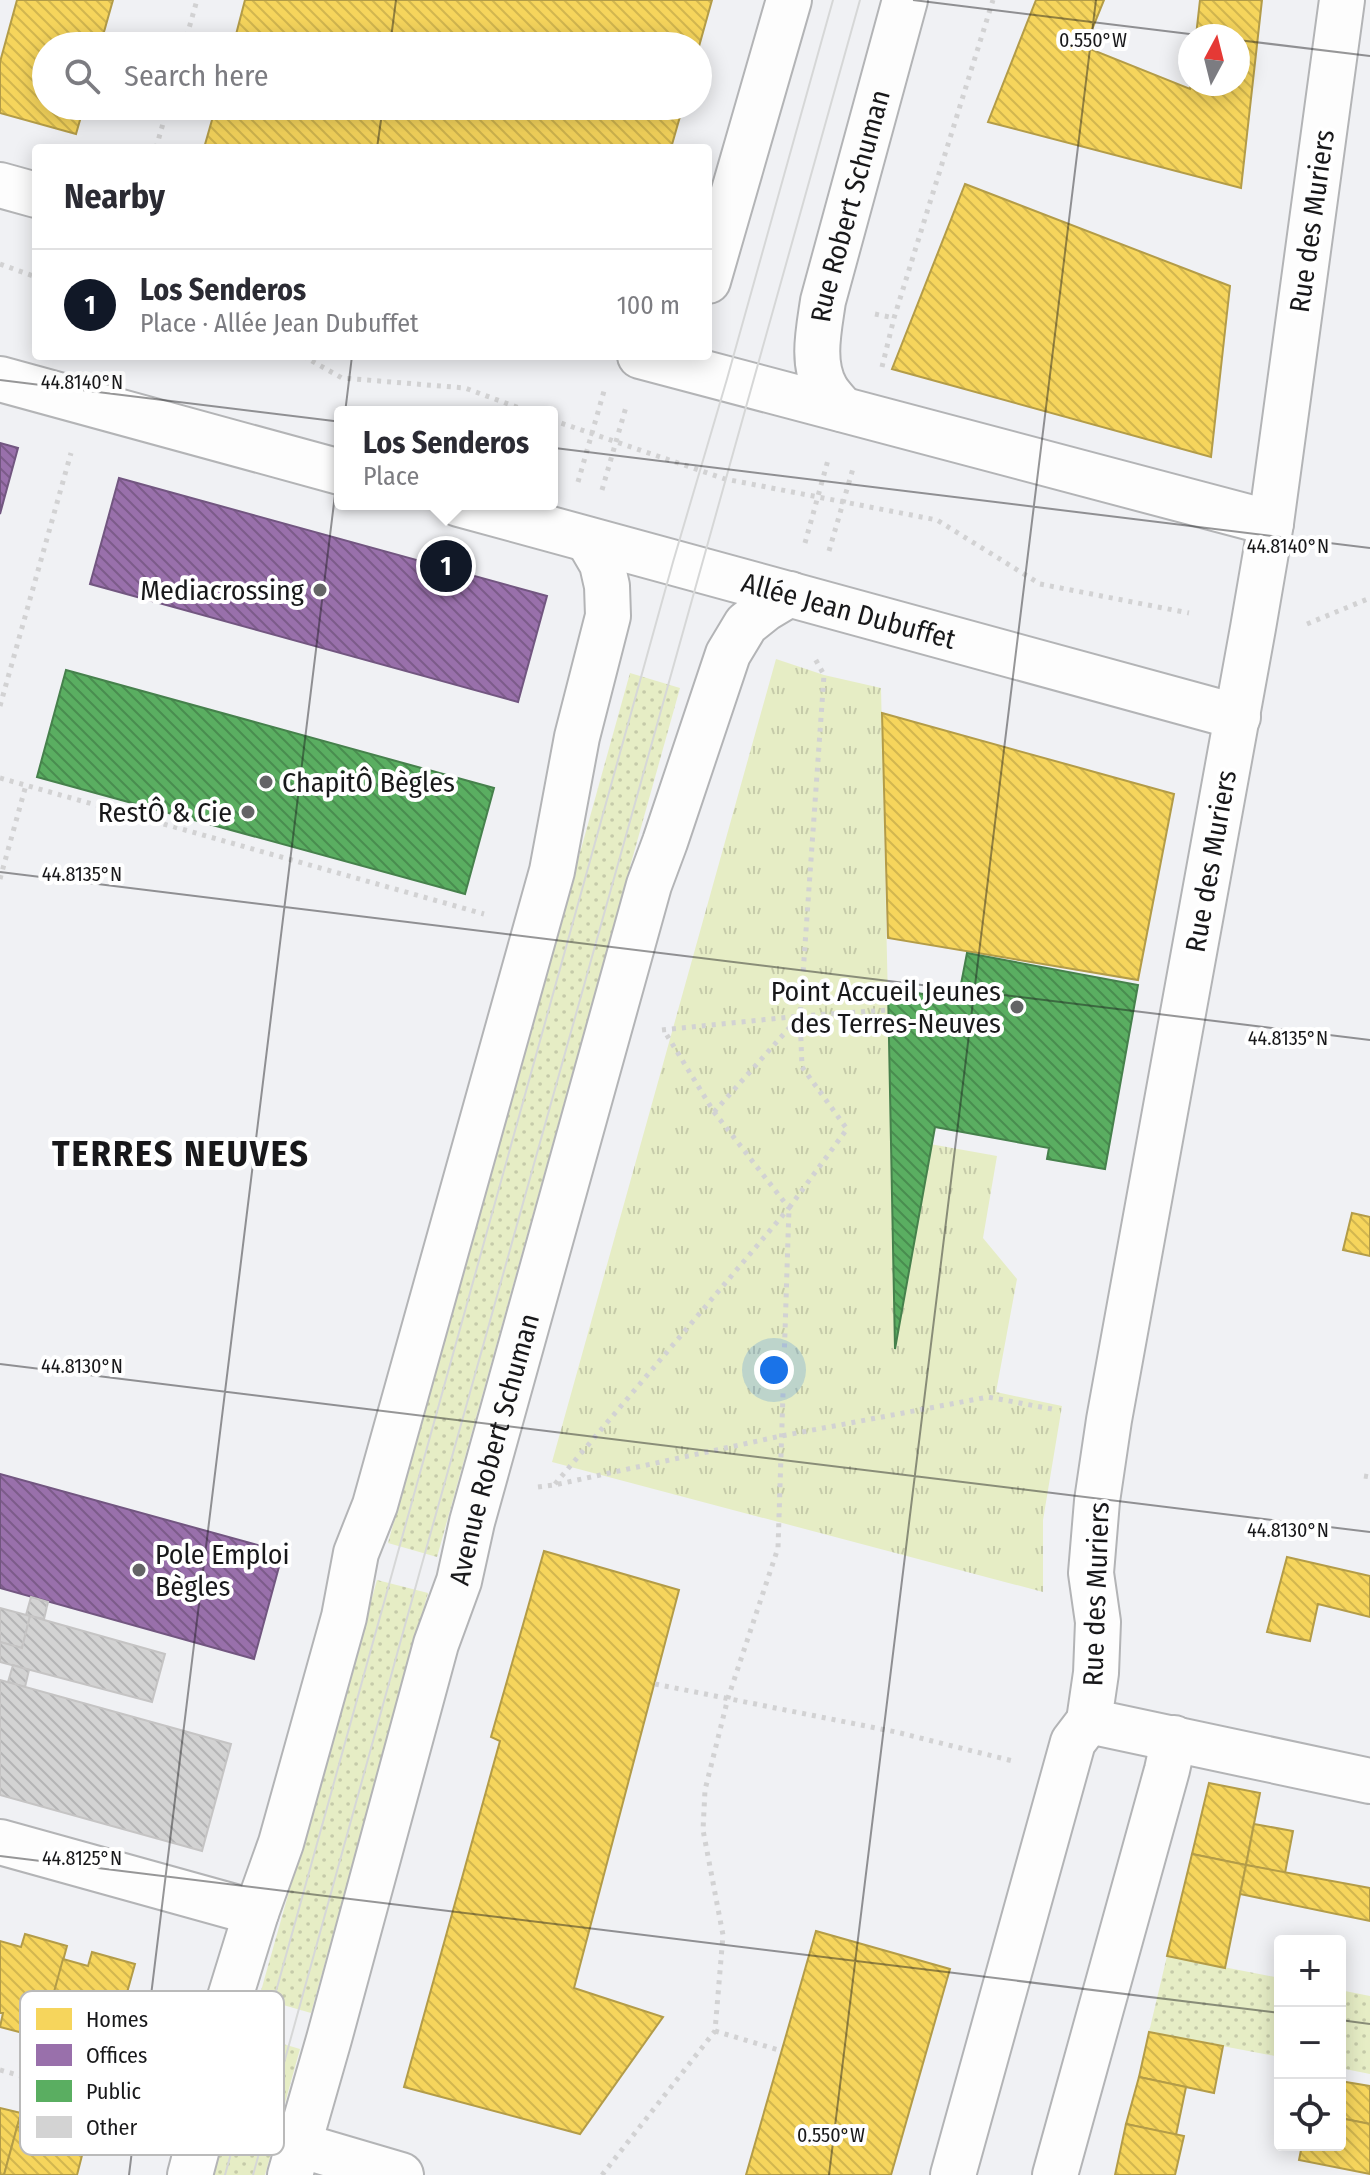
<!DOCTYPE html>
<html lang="en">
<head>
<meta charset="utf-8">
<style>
  :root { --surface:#fff; --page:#f2f2f3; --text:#2b2b33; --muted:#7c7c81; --line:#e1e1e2; --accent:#111827 }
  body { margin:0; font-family:"Fira Sans Condensed",sans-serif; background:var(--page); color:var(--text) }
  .controls { position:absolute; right:24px; bottom:24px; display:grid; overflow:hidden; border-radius:8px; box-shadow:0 4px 20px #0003 }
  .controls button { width:72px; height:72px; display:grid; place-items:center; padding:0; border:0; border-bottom:2px solid var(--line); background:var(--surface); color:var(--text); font:40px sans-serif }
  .compass { position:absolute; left:1178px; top:24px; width:72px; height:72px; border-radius:50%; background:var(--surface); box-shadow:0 4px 20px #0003; rotate:7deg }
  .you { position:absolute; left:774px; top:1370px; width:28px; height:28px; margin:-20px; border:6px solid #fff; border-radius:50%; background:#1a73e8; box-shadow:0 0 0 12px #1a73e833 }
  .badge { display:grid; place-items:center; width:52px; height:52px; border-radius:50%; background:var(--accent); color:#fff; font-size:26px; font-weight:700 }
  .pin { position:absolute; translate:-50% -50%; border:4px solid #fff; box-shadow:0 2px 8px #0006 }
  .popup { position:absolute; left:334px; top:406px; width:224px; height:104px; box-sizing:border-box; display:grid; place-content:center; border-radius:8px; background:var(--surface); filter:drop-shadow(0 2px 6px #0005); font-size:26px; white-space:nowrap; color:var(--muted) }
  .popup b { font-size:30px; color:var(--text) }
  .popup::after { content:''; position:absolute; left:50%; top:100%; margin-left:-16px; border:16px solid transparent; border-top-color:var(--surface) }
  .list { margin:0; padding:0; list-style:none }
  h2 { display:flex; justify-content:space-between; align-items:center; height:104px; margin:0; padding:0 32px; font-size:34px }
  h2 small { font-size:26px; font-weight:400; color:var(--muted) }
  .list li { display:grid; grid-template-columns:52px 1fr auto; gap:24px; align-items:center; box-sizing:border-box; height:112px; padding:0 32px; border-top:2px solid var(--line) }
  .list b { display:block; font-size:30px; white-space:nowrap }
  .list p { margin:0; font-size:26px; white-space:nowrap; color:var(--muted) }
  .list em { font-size:26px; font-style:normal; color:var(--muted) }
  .icon { flex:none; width:44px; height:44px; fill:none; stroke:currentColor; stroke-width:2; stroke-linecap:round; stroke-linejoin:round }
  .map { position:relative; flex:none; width:1370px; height:2175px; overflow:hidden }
  .search { position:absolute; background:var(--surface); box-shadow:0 4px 20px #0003; left:32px; top:32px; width:680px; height:88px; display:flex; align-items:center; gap:20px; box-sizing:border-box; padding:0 28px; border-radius:44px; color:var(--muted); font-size:30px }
  .panel { position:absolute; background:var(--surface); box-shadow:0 4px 20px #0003; left:32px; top:144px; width:680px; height:216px; border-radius:8px }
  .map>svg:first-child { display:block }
  .grass { fill:url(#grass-dots) }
  .park { fill:url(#park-tufts) }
  .homes { fill:url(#homes-back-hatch); stroke:#b39c48; stroke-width:2 }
  .offices { fill:url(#offices-back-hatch); stroke:#725680; stroke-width:2 }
  .public { fill:url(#public-back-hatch); stroke:#46814c; stroke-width:2 }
  .building { fill:url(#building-back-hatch); stroke:#c5c4c4; stroke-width:2 }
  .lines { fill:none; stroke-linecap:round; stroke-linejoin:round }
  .minor-casing { stroke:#b3b4b6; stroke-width:48 }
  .path { stroke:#d2d2d3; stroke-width:5; stroke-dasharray:4 6; stroke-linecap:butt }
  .minor { stroke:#fdfdfd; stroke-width:44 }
  .tram { stroke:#d6d7d7; stroke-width:2 }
  .ticks { fill:none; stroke:#18181a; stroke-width:2; stroke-opacity:0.45 }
  .poi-dot { fill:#646466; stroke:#fff; stroke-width:3 }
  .labels { text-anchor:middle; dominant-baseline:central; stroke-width:8; stroke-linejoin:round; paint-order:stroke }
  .street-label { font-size:28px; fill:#18181a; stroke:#fff }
  .poi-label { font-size:28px; fill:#18181a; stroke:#fff; text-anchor:end }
  .district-label { font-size:36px; font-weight:bold; letter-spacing:2px; fill:#18181a; stroke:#fff }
  .key { fill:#fff; stroke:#bababa; stroke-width:2 }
  .key-label { font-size:22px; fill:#18181a }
  .ticks-label { font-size:20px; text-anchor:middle; fill:#18181a; stroke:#fff; stroke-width:8; stroke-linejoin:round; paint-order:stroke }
</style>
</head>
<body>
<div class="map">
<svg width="1370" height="2175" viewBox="0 0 1370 2175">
  <defs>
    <pattern id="grass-dots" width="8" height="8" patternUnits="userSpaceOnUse" patternTransform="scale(2)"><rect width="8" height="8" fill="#e6edc5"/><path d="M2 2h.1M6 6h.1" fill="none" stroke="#c5caa9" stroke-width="1.8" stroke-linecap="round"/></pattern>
    <pattern id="park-tufts" width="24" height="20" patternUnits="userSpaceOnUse" patternTransform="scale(2)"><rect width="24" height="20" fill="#e6edc5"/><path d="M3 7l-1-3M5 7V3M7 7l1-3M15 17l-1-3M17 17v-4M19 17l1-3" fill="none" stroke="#c5caa9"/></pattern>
    <pattern id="homes-back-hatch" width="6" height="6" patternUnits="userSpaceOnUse" patternTransform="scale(2)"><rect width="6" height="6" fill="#f6d55c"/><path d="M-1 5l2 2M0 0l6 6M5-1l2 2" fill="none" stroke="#d2b64f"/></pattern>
    <pattern id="offices-back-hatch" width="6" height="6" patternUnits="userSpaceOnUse" patternTransform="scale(2)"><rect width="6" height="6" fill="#9970ab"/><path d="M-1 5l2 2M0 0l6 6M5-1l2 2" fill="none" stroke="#7c5b8a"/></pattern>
    <pattern id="public-back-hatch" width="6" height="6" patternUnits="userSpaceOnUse" patternTransform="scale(2)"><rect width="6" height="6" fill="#5aae61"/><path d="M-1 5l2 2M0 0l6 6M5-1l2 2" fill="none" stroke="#498d4f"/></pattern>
    <pattern id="building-back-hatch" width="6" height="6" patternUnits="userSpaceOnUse" patternTransform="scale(2)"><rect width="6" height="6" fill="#d3d3d3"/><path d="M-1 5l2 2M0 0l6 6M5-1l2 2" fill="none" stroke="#b4b4b5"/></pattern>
  </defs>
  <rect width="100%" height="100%" fill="#f0f1f4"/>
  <g class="grass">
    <path d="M630 673 680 688 437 1557 388 1543Z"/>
    <path d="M377 1580 428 1593 311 2013 259 1998Z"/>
    <path d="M1167 1956 1280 1978V2057L1149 2032Z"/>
    <path d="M1340 1990 1370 1996V2074L1340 2068Z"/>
    <path d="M250 2034 300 2049 265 2175H210Z"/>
  </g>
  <path class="park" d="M776 659 824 675 881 688 891 1137 997 1156 983 1238 1017 1279 996 1392 1062 1406 1043 1520V1592L552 1462Z"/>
  <g class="homes">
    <path d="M17 0H113L100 46H46V106H84L76 134 0 113V62Z"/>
    <path d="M245 0H712L698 50V46H233Z"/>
    <path d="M1036 0H1104L1085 47 1190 89 1191 84H1238V36H1196L1200 0H1262L1241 188 988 122Z"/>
    <path d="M216 106H683L671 148H204Z"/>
    <path d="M965 184 1230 286 1211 457 892 369Z"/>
    <path d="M882 713 1174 794 1138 980 888 938Z"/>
    <path d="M1352 1213 1370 1217V1256L1343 1250Z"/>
    <path d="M544 1551 679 1590 574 1988 663 2017 580 2134 404 2087 500 1741 491 1737Z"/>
    <path d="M1287 1557 1370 1576V1617L1318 1604 1310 1641 1267 1632Z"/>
    <path d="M1209 1783 1260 1793 1246 1865 1192 1854Z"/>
    <path d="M1254 1824 1293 1831 1285 1873 1246 1865Z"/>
    <path d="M1192 1854 1246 1865 1225 1968 1167 1956Z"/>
    <path d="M1246 1865 1370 1888V1921L1240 1894Z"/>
    <path d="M816 1931 950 1969 891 2175H746Z"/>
    <path d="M25 1934 67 1946 42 2038 0 2027 3 2013H0V1941L21 1947Z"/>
    <path d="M92 1952 135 1964 109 2057 67 2045 71 2032 45 2025 63 1959 88 1966Z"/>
    <path d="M45 2025 71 2032 67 2045 42 2038Z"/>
    <path d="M1149 2032 1223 2046 1214 2093 1139 2077Z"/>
    <path d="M1139 2077 1186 2087 1176 2135 1126 2124Z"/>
    <path d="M1340 2081 1370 2086V2124L1340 2118Z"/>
    <path d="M0 2108 21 2113 4 2175H0Z"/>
    <path d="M21 2113 46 2120 43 2133 17 2127Z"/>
    <path d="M1340 2118 1370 2124V2174L1299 2160 1302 2145H1340Z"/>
    <path d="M46 2120 88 2132 77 2175H4L17 2127 43 2133Z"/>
    <path d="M1126 2124 1184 2136 1175 2175H1115Z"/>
  </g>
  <g class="offices">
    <path d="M0 443 18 448 0 514Z"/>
    <path d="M119 478 547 596 518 702 90 584Z"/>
    <path d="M0 1474 283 1552 254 1659 0 1588Z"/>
  </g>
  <g class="public">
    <path d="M66 670 494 788 465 894 37 777Z"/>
    <path d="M967 953 1138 985 1105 1169 1047 1159 1049 1148 935 1127 895 1349 888 988 958 1000Z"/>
  </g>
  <g class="building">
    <path d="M31 1597 48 1602 44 1619 26 1615Z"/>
    <path d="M0 1608 30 1616 22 1648 0 1642Z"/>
    <path d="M30 1616 165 1654 152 1702 0 1662V1642L22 1648Z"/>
    <path d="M13 1665 29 1670 25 1687 8 1682Z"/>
    <path d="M0 1680 231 1744 202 1851 0 1795Z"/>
  </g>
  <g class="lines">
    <defs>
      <g id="minor">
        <path d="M1342 0 1271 523 1253 628 1109 1420 1097 1501 1091 1573 1098 1622 1096 1673 1089 1721 1370 1781"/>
        <path d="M0 185 36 195"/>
        <path d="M708 281 789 0"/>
        <path d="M640 356 1271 523"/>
        <path d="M0 379 340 472"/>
        <path id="s1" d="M842 409C837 403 830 396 826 389 811 363 819 329 823 301L905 0"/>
        <path id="s2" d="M459 504 1238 717"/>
        <path d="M0 1842 256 1913"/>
        <path d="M299 2145 401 2175"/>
        <path d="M190 2175 208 2107 226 2010 256 1913 281 1843 344 1617 356 1553 375 1505 552 871 577 737 608 616 607 586 602 564 588 540"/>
        <path id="s3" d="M290 2175 329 2039 436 1644 459 1581 472 1522 649 885 665 842 728 654 746 624 765 609 790 594"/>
        <path d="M953 2175 1073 1742 1089 1721"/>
        <path d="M1055 2175 1167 1770 1174 1738"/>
      </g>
    </defs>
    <use href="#minor" class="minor-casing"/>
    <g class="path">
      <path d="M184 46 197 0"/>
      <path d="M156 148 168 106"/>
      <path d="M0 264 36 277"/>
      <path d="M875 314 894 318"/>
      <path d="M303 356 342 378 465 388 530 412"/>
      <path d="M882 367 894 318 993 0"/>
      <path d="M552 420 725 479 937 520 1040 584 1189 613"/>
      <path d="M578 482 604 391"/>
      <path d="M602 490 626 407"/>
      <path d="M805 543 828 460"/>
      <path d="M829 551 854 465"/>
      <path d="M1307 624 1370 598"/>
      <path d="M0 706 71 453"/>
      <path d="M0 778 484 914"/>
      <path d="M0 879 26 785"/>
      <path d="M662 1030 800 1016 888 1010"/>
      <path d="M714 1112 799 1017"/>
      <path d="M1364 1476 1370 1477"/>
      <path d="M555 1484 789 1208 714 1112 665 1032"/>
      <path d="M538 1487 554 1485 781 1436 988 1397 1057 1410"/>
      <path d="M655 1684 896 1732 1013 1761"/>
      <path d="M715 2031 782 2051"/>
      <path d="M0 2070 153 2113"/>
      <path d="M602 2175 715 2031 723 1935 703 1830 705 1790 728 1698 778 1548 789 1208 847 1129 802 1067 800 1016 824 675 813 655"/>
    </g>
    <use href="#minor" class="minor"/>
    <g class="tram">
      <path d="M225 2175 673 562 727 379 833 0"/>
      <path d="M253 2175 420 1571 860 0"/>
    </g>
  </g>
  <path class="ticks" d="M913 0 1206 36M1238 40 1370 56M390 46 396 0M377 148 383 106M0 380 1370 548M0 872 1370 1040M0 1364 1370 1532M0 1856 1280 2013M1340 2020 1370 2024M129 2175 352 356M829 2175 1096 0"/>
  <g class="poi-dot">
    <circle cx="320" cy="590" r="8"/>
    <circle cx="266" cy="782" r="8"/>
    <circle cx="248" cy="812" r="8"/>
    <circle cx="1017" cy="1007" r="8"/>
    <circle cx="139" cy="1570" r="8"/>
  </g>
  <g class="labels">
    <g class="street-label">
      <text stroke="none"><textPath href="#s1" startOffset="214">Rue Robert Schuman</textPath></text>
      <text transform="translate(1312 221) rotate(-82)">Rue des Muriers</text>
      <text stroke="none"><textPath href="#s2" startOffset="404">Allée Jean Dubuffet</textPath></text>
      <text transform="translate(1211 861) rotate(-80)">Rue des Muriers</text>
      <text stroke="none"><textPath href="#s3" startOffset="754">Avenue Robert Schuman</textPath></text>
      <text transform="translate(1096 1594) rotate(-88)">Rue des Muriers</text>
    </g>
    <g class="poi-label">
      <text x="304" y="590">Mediacrossing</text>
      <text x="282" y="782" text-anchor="start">ChapitÔ Bègles</text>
      <text x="232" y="812">RestÔ &amp; Cie</text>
      <text x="1001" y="991">Point Accueil Jeunes<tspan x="1001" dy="32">des Terres-Neuves</tspan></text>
      <text x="155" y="1554" text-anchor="start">Pole Emploi<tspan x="155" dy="32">Bègles</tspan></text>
    </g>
    <g class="district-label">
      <text x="181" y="1154">TERRES NEUVES</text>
    </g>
  </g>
  <rect x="20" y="1991" width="264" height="164" rx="12" class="key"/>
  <rect x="36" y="2008" width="36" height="22" fill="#f6d55c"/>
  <rect x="36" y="2044" width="36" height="22" fill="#9970ab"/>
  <rect x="36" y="2080" width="36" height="22" fill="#5aae61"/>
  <rect x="36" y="2116" width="36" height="22" fill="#d3d3d3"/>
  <g class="key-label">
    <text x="86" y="2027">Homes</text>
    <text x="86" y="2063">Offices</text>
    <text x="86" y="2099">Public</text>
    <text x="86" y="2135">Other</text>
  </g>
  <g class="ticks-label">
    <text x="1093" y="47">0.550°W</text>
    <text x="82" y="389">44.8140°N</text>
    <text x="1288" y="553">44.8140°N</text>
    <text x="82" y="881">44.8135°N</text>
    <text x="1288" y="1045">44.8135°N</text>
    <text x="82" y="1373">44.8130°N</text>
    <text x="1288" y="1537">44.8130°N</text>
    <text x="82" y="1865">44.8125°N</text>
    <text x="831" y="2142">0.550°W</text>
  </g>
</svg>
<div class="controls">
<button>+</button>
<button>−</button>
<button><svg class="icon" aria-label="locate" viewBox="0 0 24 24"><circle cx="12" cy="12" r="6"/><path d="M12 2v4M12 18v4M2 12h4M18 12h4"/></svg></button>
</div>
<svg class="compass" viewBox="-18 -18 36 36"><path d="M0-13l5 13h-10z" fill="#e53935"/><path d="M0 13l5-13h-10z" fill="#7c7c81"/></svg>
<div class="you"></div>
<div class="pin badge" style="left:446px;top:566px">1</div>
<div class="popup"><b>Los Senderos</b>Place</div>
<div class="search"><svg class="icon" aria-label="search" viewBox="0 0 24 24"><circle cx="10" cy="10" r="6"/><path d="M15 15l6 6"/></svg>Search here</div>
<section class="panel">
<h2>Nearby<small></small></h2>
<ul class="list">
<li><span class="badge">1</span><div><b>Los Senderos</b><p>Place · Allée Jean Dubuffet</p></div><em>100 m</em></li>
</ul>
</section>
</div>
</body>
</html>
